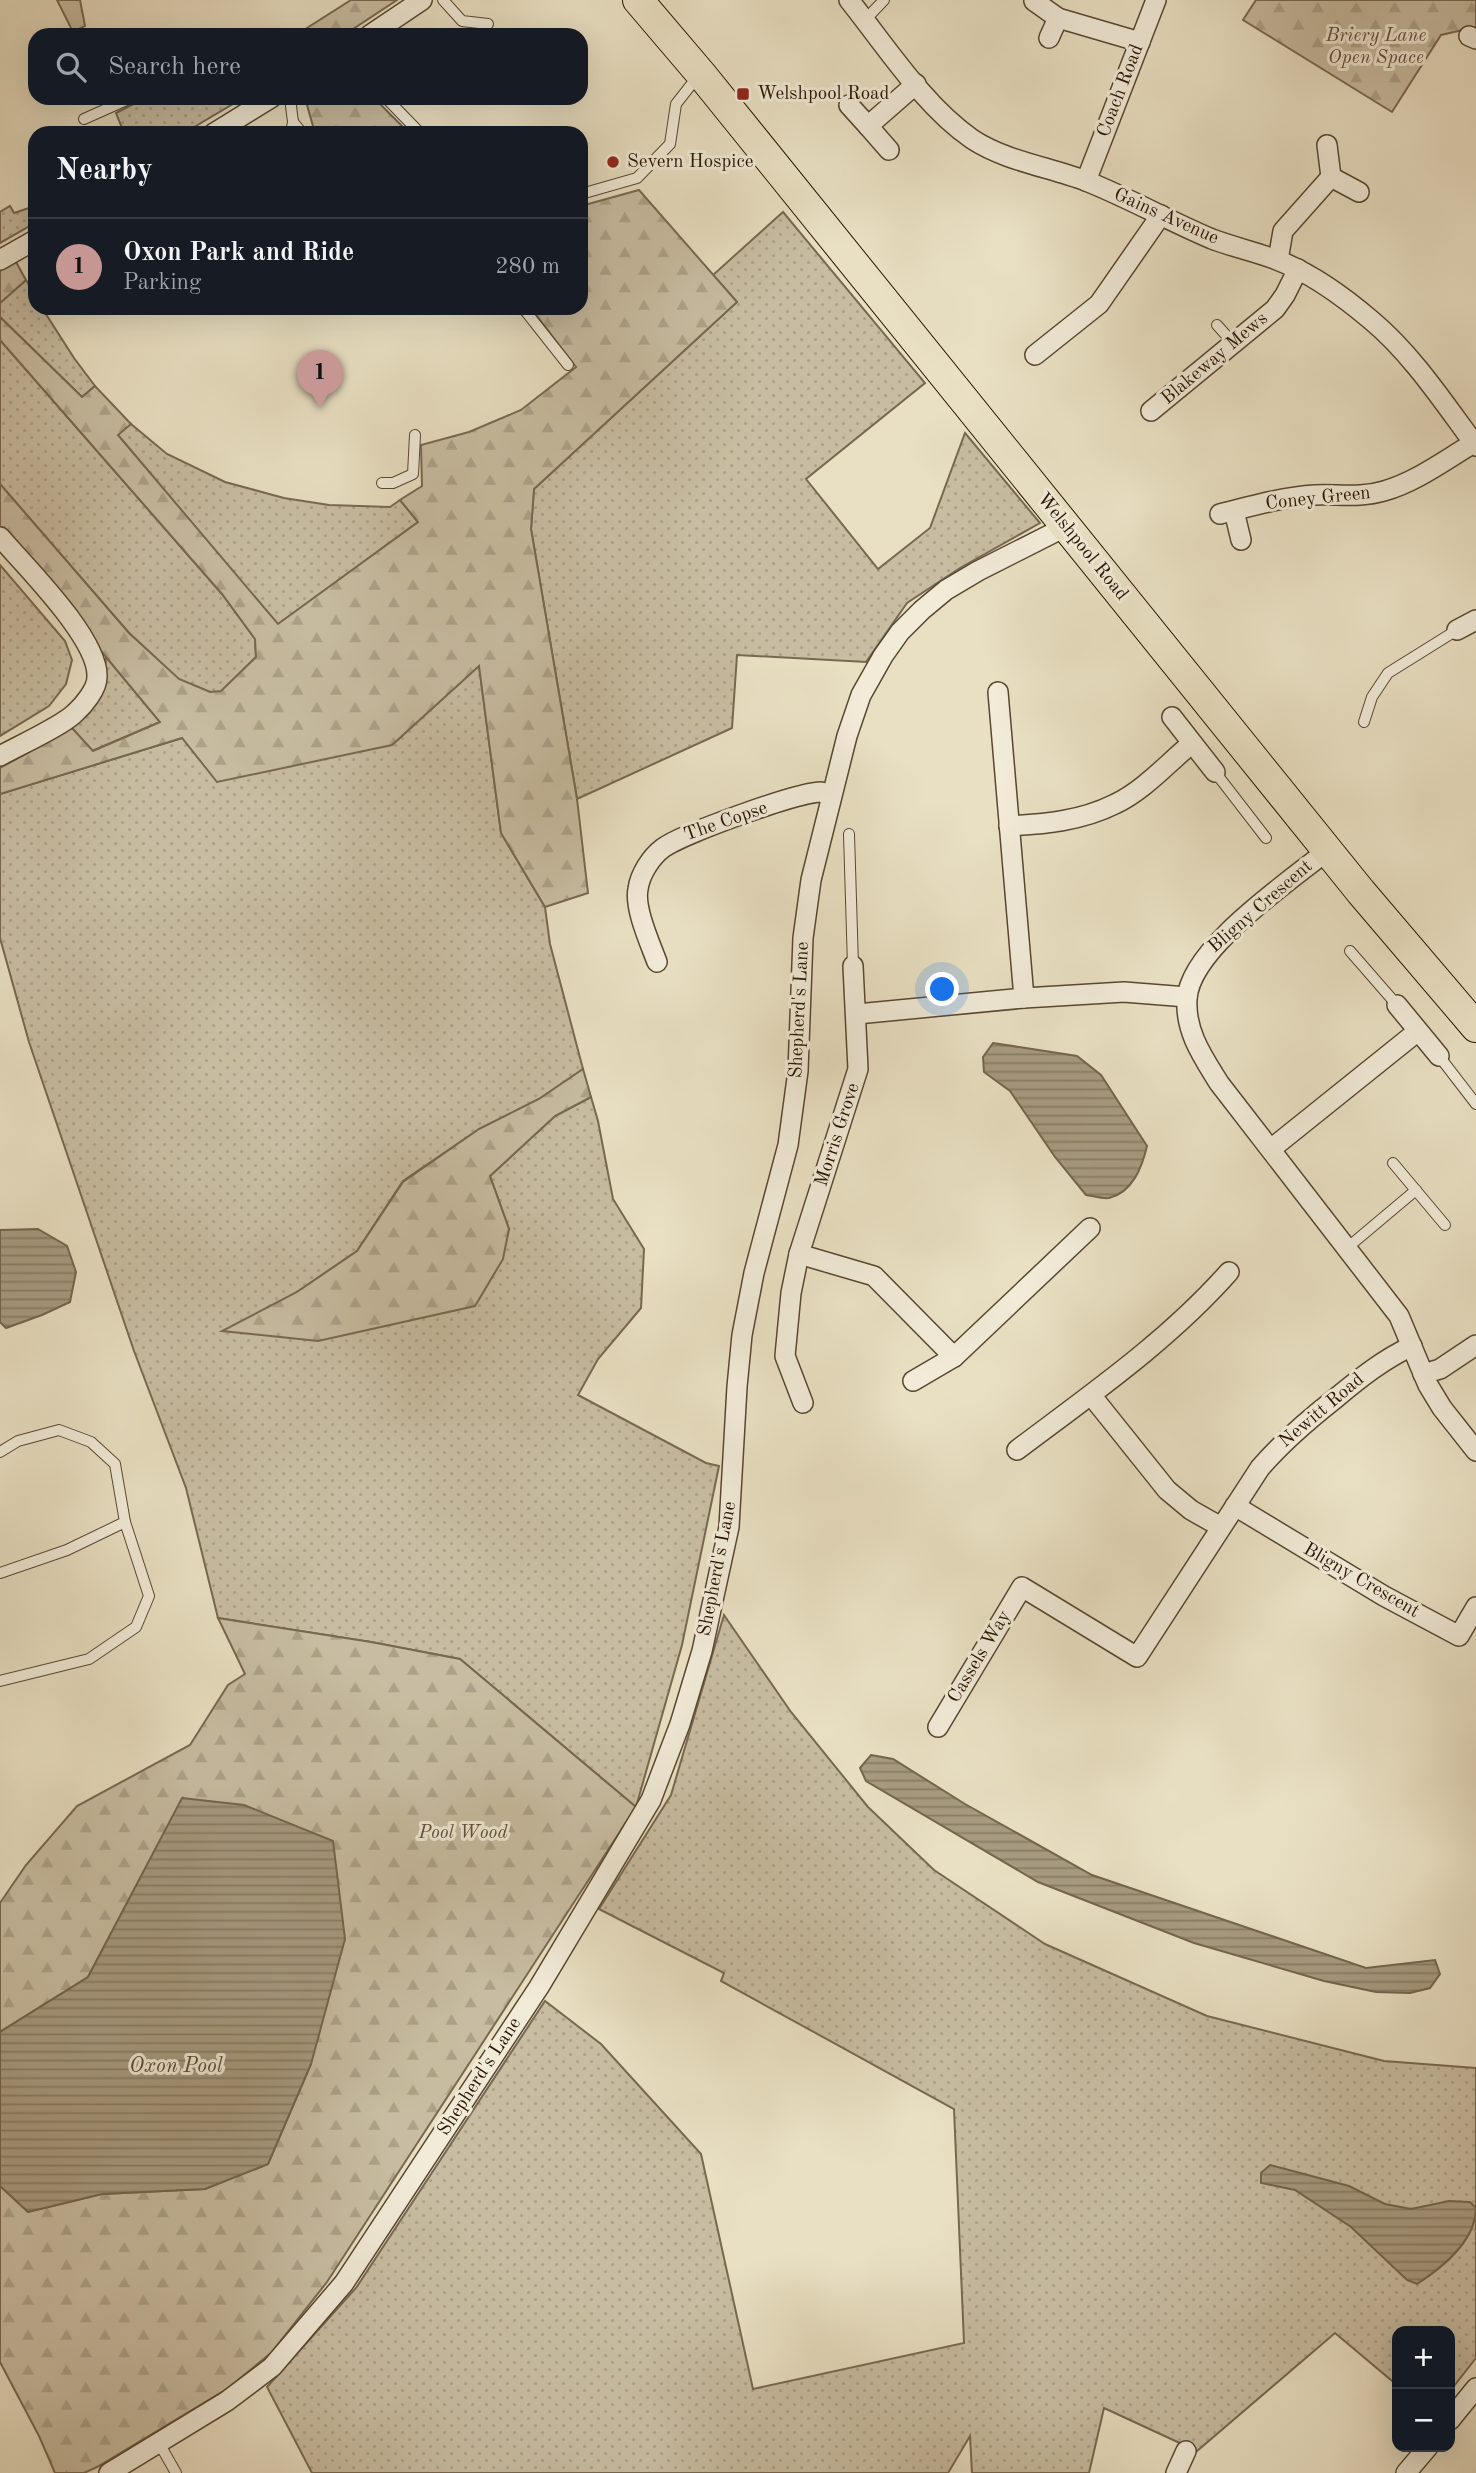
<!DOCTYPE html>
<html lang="en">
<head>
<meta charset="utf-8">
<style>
  :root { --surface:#171b24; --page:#242831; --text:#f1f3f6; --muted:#9ea1a6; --line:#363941; --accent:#c59692 }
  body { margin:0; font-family:"Old Standard TT",serif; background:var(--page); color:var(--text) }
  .controls { position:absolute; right:21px; bottom:21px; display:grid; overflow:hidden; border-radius:14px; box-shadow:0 7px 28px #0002 }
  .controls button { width:63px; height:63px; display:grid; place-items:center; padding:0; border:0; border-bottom:2px solid var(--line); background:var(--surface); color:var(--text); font:35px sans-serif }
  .you { position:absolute; left:943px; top:990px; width:24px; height:24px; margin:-18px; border:5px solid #fff; border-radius:50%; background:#1a73e8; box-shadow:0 0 0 10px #1a73e833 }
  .badge { display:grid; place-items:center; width:46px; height:46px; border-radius:50%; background:var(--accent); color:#111; font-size:23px; font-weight:700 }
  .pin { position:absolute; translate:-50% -58px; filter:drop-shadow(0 2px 4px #0008) }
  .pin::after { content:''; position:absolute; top:37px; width:24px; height:21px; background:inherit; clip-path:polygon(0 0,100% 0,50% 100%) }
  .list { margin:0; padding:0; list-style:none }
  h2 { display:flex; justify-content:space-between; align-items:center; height:91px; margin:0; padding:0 28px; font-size:30px }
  h2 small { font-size:23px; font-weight:400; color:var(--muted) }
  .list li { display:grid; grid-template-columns:46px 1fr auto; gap:21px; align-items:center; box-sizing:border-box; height:98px; padding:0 28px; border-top:2px solid var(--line) }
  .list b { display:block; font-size:26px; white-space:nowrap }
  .list p { margin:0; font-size:23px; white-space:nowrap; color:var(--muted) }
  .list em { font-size:23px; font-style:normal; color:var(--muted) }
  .icon { flex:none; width:38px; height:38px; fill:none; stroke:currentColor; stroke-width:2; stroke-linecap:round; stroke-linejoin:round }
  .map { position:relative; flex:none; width:1476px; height:2473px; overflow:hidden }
  .search { position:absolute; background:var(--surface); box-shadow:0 7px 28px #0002; left:28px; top:28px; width:560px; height:77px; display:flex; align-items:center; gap:18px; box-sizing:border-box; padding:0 24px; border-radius:21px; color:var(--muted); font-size:26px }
  .panel { position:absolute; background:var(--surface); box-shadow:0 7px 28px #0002; left:28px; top:126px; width:560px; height:189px; border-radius:21px }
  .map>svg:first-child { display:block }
  .grass { fill:url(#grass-dots); stroke:#786851; stroke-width:2 }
  .forest { fill:url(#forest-firs); stroke:#786851; stroke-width:2 }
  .water { fill:url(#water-rules); stroke:#74654d; stroke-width:2 }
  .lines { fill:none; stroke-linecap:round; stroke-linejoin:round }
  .lane-casing { stroke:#584731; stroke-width:12 }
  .street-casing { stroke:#584731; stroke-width:22 }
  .primary-casing { stroke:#281400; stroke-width:32 }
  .lane { stroke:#f1ebd8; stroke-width:10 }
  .street { stroke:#f1ebd8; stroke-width:19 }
  .primary { stroke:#e9e0c3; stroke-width:30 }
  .poi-dot { fill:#8f2418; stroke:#f1ebd8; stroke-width:2.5 }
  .labels { text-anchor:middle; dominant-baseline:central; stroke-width:6; stroke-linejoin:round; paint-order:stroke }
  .park-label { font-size:19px; font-style:italic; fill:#604f39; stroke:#f1ebd8 }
  .street-label { font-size:19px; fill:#281400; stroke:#f1ebd8 }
  .poi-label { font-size:19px; fill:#281400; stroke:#f1ebd8; text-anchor:start }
  .water-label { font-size:21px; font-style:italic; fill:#5b4a34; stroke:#f1ebd8 }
</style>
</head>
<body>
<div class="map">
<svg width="1476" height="2473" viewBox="0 0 1476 2473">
  <defs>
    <pattern id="grass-dots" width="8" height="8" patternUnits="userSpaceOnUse" patternTransform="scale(1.75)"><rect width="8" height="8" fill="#c8bda2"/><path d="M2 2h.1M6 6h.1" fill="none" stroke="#aca28a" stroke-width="1.8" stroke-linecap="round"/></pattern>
    <pattern id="forest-firs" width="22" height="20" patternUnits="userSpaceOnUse" patternTransform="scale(1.75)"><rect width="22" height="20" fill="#c8bda2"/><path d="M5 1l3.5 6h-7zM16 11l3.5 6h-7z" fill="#aca28a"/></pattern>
    <pattern id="water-rules" width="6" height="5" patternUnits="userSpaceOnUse" patternTransform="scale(1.75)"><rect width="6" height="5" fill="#a79b81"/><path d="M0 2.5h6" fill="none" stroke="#887d67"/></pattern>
  </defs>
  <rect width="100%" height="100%" fill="#e9e0c3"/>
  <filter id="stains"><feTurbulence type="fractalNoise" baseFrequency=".00286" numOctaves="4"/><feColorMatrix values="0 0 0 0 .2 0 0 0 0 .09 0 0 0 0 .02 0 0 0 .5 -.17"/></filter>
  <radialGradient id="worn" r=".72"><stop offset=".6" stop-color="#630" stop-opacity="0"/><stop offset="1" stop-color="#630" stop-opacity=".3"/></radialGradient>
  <g class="grass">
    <path d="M145 98H243L184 133H124L116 113Z"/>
    <path d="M10 206 14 213 35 206V223L0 243V212Z"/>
    <path d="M783 212 925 383 806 479 878 569 930 528 965 433 1040 523 960 568 907 603 866 662 737 655 732 728 577 799 531 529 534 489 737 302 713 275Z"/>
    <path d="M26 280 35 295V308H42L74 358 95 386 82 397 0 317V303Z"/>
    <path d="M0 340 222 594 255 639 256 657 221 692H210L178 679 129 633 0 484Z"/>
    <path d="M131 424 167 454 225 482 284 498 329 505 390 507 400 500 418 522 277 625 117 434Z"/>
    <path d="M0 565 65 641 72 660 66 684 49 706 0 736Z"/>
    <path d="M106 657 160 722 92 751 72 728C102 702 103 696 106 657Z"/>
    <path d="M479 665 501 833 545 907 550 944 583 1069 539 1099 479 1129 403 1181 357 1251 297 1292 509 1229 490 1176 555 1116 591 1097 598 1121 613 1199 644 1249 641 1308 598 1359 578 1395 706 1463 719 1466 682 1645 636 1807 460 1659 371 1642 218 1618 186 1488 134 1351 29 1042 0 938V794L182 738 392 745Z"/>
    <path d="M724 1615 791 1712 868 1807 934 1870 1045 1944 1207 2016 1384 2061 1476 2068V2358L1450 2391V2331H1397V2385L1335 2333 1197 2451 1104 2408 1089 2473H972L970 2436 948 2473H312L267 2387 356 2288 545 2001 601 2044 701 2154 753 2389 964 2343 954 2109 721 1981 724 1973 599 1909 671 1795Z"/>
  </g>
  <g class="forest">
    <path d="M57 0H80L85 26 73 32Z"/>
    <path d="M351 0H397L344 35H296Z"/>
    <path d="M1256 0H1476V27L1441 35 1392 112 1243 20Z"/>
    <path d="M305 98H374L409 133H315Z"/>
    <path d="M639 190 737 302 534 489 531 529 577 799 588 893 545 907 501 833 479 666 392 745 217 782 182 738 0 794V768L72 728 93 751 160 722 0 529V484L129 633 179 679 210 692 221 691 256 657 255 639 222 594 0 340V317L82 397 95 386 131 424 118 435 278 624 418 522 400 500 422 486 421 445 469 432 521 410 576 367 531 308H581V206Z"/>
    <path d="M16 262 26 280 0 303V271Z"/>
    <path d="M583 1069 591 1097 555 1116 490 1176 509 1229 503 1259 475 1306 318 1341 222 1331 297 1292 357 1251 403 1182 479 1129 539 1099Z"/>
    <path d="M218 1618 371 1642 460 1659 636 1807 327 2282 271 2353 227 2389 97 2467 84 2473H55L39 2436 0 2362V2186L28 2212 102 2194 205 2189 268 2164 311 2064 183 1798 88 1977 0 2032V1903L26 1865 77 1806 190 1745 228 1685 245 1674Z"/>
  </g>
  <g class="water">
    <path d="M993 1043 1077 1056 1101 1075 1147 1146C1142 1167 1133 1192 1109 1198 1102 1199 1093 1196 1086 1195L1055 1157 1010 1091 984 1072 983 1057Z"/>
    <path d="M38 1229 67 1246 76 1272 70 1302 42 1315 6 1328 0 1322V1230Z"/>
    <path d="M871 1755 893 1759 965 1804 1092 1875 1366 1968 1435 1960 1440 1974 1430 1988 1410 1993 1376 1992 1324 1981 1194 1943 1038 1882 866 1781 860 1768Z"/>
    <path d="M182 1798 244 1805 333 1841 345 1939 311 2064 268 2164 205 2189 102 2194 28 2212 0 2186V2032L88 1977Z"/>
    <path d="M1270 2165 1349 2186 1385 2204 1411 2209 1449 2201 1470 2202 1476 2208C1476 2241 1443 2267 1417 2284L1407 2280 1351 2227 1295 2190 1261 2183V2173Z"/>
  </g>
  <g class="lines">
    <defs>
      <g id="lane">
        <path d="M443 0 462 21 488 24"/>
        <path d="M865 20 884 0"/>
        <path d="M290 98 293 122 291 133"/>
        <path d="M386 98 420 133"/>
        <path d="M84 119 131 98"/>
        <path d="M293 122 302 133"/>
        <path d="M581 194 637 178 670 144 676 104 698 76"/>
        <path d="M523 308 568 365"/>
        <path d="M1217 325 1234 344"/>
        <path d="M382 483H393L413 474 415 435"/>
        <path d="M1364 722 1372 697 1388 673 1457 630"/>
        <path d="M1215 772 1266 838"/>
        <path d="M849 834 853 966"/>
        <path d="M1350 951 1397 1005"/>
        <path d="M1439 1056 1476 1104"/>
        <path d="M1393 1163 1445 1225"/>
        <path d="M1347 1248 1416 1190"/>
        <path d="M0 1452 18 1441 59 1430 91 1442 115 1464 125 1522 149 1596 136 1627 89 1659 0 1681"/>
        <path d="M0 1573 67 1550 125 1522"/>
        <path d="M159 2443 176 2473"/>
      </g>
      <g id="street">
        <path d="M849 0C885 45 924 106 972 139 1005 161 1049 167 1086 181 1129 198 1169 221 1212 239 1233 247 1256 252 1277 260 1311 273 1344 297 1371 320 1412 354 1444 403 1476 446"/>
        <path d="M1034 1 1058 18 1140 42"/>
        <path d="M370 35 422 0"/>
        <path d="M1469 36 1476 39"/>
        <path d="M1049 38 1058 18"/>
        <path d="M849 105 868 126"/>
        <path d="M214 133 271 98"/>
        <path d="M1327 145 1331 177 1359 192"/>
        <path d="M889 150 868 126 916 84"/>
        <path d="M1086 181 1156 0"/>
        <path d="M0 260 35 240"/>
        <path d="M1278 260 1283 231 1331 177"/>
        <path d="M1035 355 1099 304 1161 215"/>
        <path d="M1151 411 1275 309 1285 295 1298 269"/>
        <path d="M1234 511 1241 540"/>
        <path d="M1220 514C1251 506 1283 497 1315 495 1338 494 1361 498 1384 491 1416 482 1445 460 1474 443"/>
        <path d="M0 537C25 566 99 639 97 677 97 689 84 705 75 713 62 726 18 746 0 756"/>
        <path d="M1457 630 1476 620"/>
        <path d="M998 692 1024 998"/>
        <path d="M1172 717 1215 772"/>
        <path d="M1009 826C1045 824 1081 821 1115 804 1143 791 1167 764 1191 744"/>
        <path d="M1328 850C1289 882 1190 948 1187 999 1185 1032 1203 1057 1219 1083L1399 1316 1428 1385 1442 1408 1476 1451"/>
        <path d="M657 962C650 943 634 908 638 889 640 874 651 857 663 848 682 834 798 792 821 792 824 793 828 794 831 795"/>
        <path d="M1397 1005 1439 1056"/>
        <path d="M857 1014 1024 998 1124 992 1187 997"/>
        <path d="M1271 1149 1418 1031"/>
        <path d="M799 1254 874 1276 954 1357"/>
        <path d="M1423 1374 1440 1369 1476 1345"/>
        <path d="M913 1381 954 1357 1090 1228"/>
        <path d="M1091 1395 1167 1490 1191 1510 1221 1527"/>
        <path d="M803 1403 785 1356 791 1293 799 1254 858 1069 853 966"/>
        <path d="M1017 1450C1090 1395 1168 1341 1229 1272"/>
        <path d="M1235 1506 1384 1596 1459 1636 1476 1607"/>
        <path d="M938 1727 1022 1587 1137 1657 1260 1468C1283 1441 1308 1420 1336 1398 1360 1378 1384 1359 1412 1346"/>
        <path d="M1450 2420 1476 2388"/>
        <path d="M109 2473 227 2401 272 2367 344 2283 539 1987 651 1800 680 1724 702 1651 729 1527 737 1387 742 1335 754 1273 788 1145 798 1071 803 938 811 880 847 736 861 695 883 656 900 632 922 610 946 590 978 571 1065 527"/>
        <path d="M1176 2473 1186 2451"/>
        <path d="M1406 2473 1428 2447"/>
      </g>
      <path id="primary" d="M638 0 701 74 1361 892 1476 1027"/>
    </defs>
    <use href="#lane" class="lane-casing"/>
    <use href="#street" class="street-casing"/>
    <use href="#primary" class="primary-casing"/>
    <use href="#lane" class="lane"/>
    <use href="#street" class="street"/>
    <use href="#primary" class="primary"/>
  </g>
  <g class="poi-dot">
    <rect x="736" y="87" width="14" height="14" rx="3.5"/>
    <circle cx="613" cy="162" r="7"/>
  </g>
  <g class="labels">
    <g class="park-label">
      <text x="1376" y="36">Briery Lane<tspan x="1376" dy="22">Open Space</tspan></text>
      <text x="463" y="1833">Pool Wood</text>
    </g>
    <g class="street-label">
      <text transform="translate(1121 91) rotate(-69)">Coach Road</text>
      <text transform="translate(1166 217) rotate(24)">Gains Avenue</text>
      <text transform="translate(1215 359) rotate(-40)">Blakeway Mews</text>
      <text transform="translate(1318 499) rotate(-6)">Coney Green</text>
      <text transform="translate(1082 547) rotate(51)">Welshpool Road</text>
      <text transform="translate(726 822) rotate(-19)">The Copse</text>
      <text transform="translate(1261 907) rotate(-41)">Bligny Crescent</text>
      <text transform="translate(800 1010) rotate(-87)">Shepherd's Lane</text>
      <text transform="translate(838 1135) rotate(-72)">Morris Grove</text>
      <text transform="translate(1322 1411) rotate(-40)">Newitt Road</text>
      <text transform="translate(718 1569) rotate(-79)">Shepherd's Lane</text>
      <text transform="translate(1361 1581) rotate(30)">Bligny Crescent</text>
      <text transform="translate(980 1657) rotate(-59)">Cassels Way</text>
      <text transform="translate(480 2077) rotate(-57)">Shepherd's Lane</text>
    </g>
    <g class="poi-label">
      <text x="757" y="94">Welshpool Road</text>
      <text x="627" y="162">Severn Hospice</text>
    </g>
    <g class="water-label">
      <text x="176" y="2066">Oxon Pool</text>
    </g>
  </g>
  <rect width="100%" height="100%" filter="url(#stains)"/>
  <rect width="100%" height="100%" fill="url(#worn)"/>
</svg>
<div class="controls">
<button>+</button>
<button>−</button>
</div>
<div class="you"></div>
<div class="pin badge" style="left:320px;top:408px">1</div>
<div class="search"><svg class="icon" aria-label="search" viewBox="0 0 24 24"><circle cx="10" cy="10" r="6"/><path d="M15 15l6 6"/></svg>Search here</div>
<section class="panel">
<h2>Nearby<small></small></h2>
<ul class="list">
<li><span class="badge">1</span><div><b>Oxon Park and Ride</b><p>Parking</p></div><em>280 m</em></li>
</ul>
</section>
</div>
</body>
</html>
